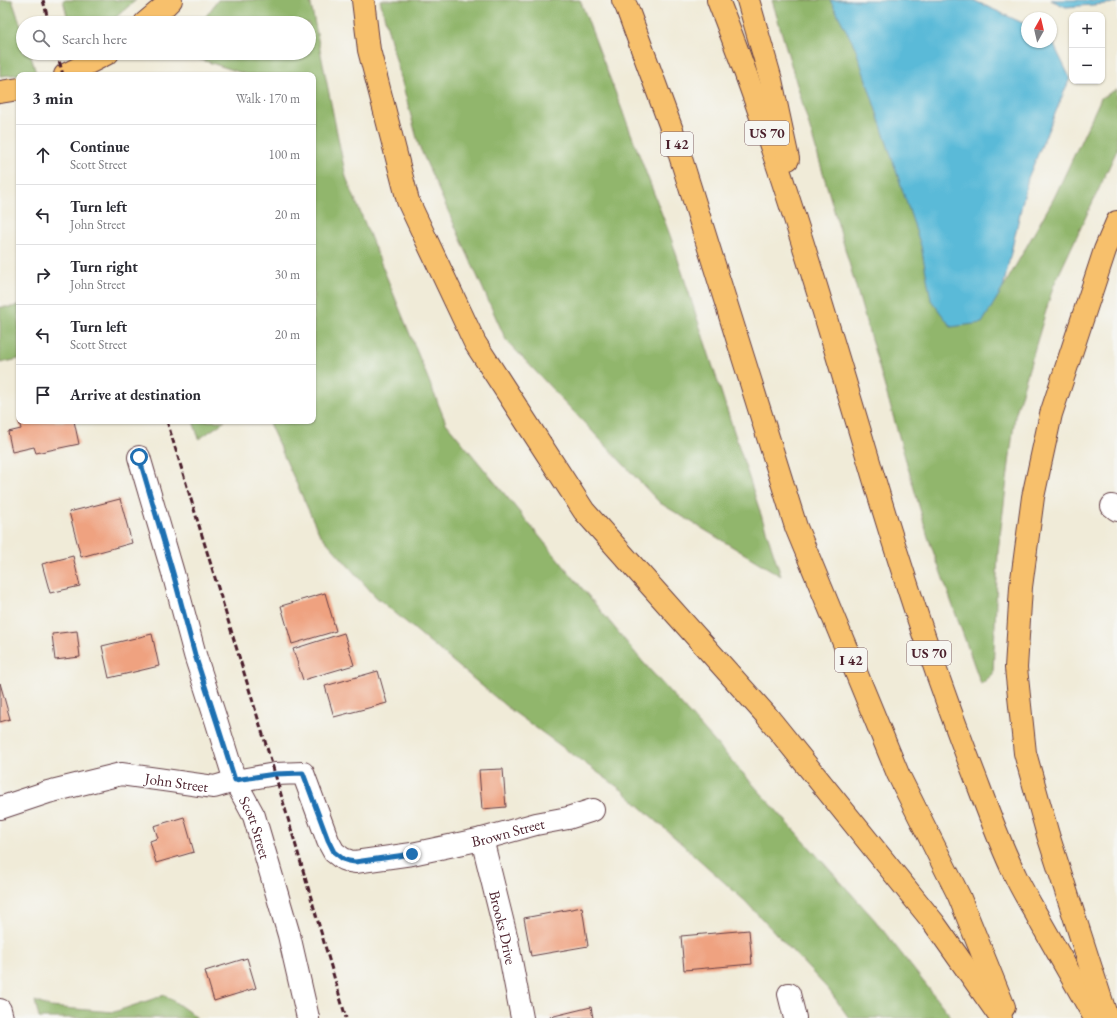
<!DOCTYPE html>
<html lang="en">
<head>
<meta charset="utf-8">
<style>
  :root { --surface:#fff; --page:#f7f7f7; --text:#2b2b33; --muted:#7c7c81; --line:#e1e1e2 }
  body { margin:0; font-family:"EB Garamond",serif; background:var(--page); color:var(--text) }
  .controls { position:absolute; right:12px; top:12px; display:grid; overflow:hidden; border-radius:8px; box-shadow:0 1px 3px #0004 }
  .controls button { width:36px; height:36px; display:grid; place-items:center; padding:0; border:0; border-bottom:1px solid var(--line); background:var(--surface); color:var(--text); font:20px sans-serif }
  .compass { position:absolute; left:1021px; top:12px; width:36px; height:36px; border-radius:50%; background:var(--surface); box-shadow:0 1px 3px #0004; rotate:8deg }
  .stop { position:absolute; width:12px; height:12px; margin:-9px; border:3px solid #1f6fb2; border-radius:50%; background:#fff }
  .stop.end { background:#1f6fb2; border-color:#fff; box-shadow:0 1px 4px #0008 }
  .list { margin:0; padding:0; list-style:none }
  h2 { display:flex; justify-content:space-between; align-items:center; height:52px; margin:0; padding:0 16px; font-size:17px }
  h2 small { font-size:13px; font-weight:400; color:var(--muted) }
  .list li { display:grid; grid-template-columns:26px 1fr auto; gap:12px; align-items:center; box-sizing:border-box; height:60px; padding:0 16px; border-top:1px solid var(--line) }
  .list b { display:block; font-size:15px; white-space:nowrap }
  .list p { margin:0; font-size:13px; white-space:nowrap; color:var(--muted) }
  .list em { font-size:13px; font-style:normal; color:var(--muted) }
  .icon { flex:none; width:22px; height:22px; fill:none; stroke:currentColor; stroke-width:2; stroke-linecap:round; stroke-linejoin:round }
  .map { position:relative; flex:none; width:1117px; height:1018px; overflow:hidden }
  .search { position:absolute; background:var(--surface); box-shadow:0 1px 3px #0004; left:16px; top:16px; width:300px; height:44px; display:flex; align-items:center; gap:10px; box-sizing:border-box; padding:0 14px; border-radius:22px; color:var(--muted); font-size:15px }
  .panel { position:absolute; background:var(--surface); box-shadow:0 1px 3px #0004; left:16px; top:72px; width:300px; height:352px; border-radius:8px }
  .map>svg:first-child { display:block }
  .forest { fill:#91b66c; stroke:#6e6a4c }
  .water { fill:#5abad8; stroke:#526c82 }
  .building { fill:#efa280 }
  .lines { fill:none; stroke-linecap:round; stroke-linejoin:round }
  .minor-casing { stroke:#633e45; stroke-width:24 }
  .highway-casing { stroke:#633e45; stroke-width:24 }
  .minor { stroke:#fff; stroke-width:22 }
  .highway { stroke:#f7c06c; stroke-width:22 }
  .rail { stroke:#4a1f2b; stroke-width:3; stroke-dasharray:6 3; stroke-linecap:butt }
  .route { stroke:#1f6fb2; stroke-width:5 }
  .labels { text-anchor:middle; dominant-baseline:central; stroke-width:3; stroke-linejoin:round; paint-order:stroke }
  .shield { fill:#f6f6f2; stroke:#7e6067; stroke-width:1 }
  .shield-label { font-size:14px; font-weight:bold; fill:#4a1f2b }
  .street-label { font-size:15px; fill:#4a1f2b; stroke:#f6f6f2 }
</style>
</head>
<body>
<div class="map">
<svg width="1117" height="1018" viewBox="0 0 1117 1018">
  <rect width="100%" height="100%" fill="#f6f6f2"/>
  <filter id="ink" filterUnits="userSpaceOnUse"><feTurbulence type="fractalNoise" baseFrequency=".025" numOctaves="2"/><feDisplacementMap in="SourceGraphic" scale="8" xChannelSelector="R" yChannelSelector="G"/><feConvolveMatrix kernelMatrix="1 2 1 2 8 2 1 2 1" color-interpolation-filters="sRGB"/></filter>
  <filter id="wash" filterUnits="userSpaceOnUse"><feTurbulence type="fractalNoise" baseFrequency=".012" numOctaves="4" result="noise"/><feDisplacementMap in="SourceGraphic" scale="16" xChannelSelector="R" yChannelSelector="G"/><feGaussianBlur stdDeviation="0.9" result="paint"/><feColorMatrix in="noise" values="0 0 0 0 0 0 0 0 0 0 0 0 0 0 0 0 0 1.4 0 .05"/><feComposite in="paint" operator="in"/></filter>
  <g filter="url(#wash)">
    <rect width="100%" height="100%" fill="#f0ebd8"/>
    <g class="forest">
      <path d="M0 0H12L23 32V53H30L36 73 0 76Z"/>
      <path d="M63 0H136L109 23H69Z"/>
      <path d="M218 0H310L346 177 446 423 642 661 874 919 952 1018H849L829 990 745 901 622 790 507 707 375 596 319 533 268 421H313V75H248L199 59 190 53H309V23H201Z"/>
      <path d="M380 0H580L671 238 781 576 660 503 506 340 419 146Z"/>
      <path d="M772 0H850L972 306 1003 288 1054 198 1101 98 1117 89V150L1053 287 1015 416 998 552 993 674 981 684 928 537 831 200Z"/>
      <path d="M19 304V359L0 363V307H13Z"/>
      <path d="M193 421H225L199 439Z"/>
      <path d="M165 995 196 1017V1018H39L35 1001 50 1007 114 1012Z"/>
    </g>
    <g class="water">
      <path d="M830 0H973L1027 25V42H1051L1053 43 1070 78 1028 178 1003 288 982 323 951 327 931 300 921 246 855 47Z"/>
      <path d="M1051 0H1117V3L1066 7Z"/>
    </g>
    <g id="blocks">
      <g class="building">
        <path d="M19 421H74L79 444 36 453 34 447 12 452 8 432 21 429Z"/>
        <path d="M120 499 132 543 81 557 69 512Z"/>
        <path d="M73 556 80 586 50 593 42 564Z"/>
        <path d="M325 593 336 631 292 644 281 606Z"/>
        <path d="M77 631 80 657 55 660 52 634Z"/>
        <path d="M344 633 354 665 303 680 293 649Z"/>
        <path d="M152 634 159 666 109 678 102 646Z"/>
        <path d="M378 671 387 703 334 717 325 686Z"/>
        <path d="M0 683 10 719 0 722Z"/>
        <path d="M503 769 506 807 482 809 479 770Z"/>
        <path d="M184 817 194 852 156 863 150 841 158 838 154 826Z"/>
        <path d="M582 907 588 946 531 956 524 918Z"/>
        <path d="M749 930 752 964 684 970 681 936Z"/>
        <path d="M247 958 256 988 214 1001 205 971Z"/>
        <path d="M591 1007 593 1018H550V1017Z"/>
      </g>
    </g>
  </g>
  <g filter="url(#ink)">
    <use href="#blocks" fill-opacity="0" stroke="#633e45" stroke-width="1"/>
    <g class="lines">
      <defs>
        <g id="minor">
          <path id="s1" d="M139 457 173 573 195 655 217 723 235 781 254 816 289 935 308 1018"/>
          <path d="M1112 506 1117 510"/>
          <path id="s2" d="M0 808 48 792 121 774 214 787 235 781 275 774 303 773 328 841 334 852 343 859 349 861 355 862 412 854 482 839 536 824 568 818 593 810"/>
          <path id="s3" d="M482 839 507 940 522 1018"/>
          <path d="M789 994 795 1018"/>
          <path d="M0 1010 2 1018"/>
        </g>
        <g id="highway">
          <path d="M363 0 369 50 408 201 475 343 584 511 767 716 934 923 1001 1018"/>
          <path d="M623 0 627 8 673 133 796 527 898 774 959 896 1004 1007"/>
          <path d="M718 0C782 163 830 332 880 499 909 594 940 687 976 779 988 811 1000 844 1015 875 1022 891 1033 907 1041 923 1059 955 1077 986 1095 1018"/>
          <path d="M748 0 771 80 788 159"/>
          <path d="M145 23 164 7 171 0"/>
          <path d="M65 75 108 53"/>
          <path d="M0 92 19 89"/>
          <path d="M1107 1018 1048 835 1025 753 1016 668 1021 587 1033 497 1051 414 1105 250 1117 222"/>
        </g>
      </defs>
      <use href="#minor" class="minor-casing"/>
      <use href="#highway" class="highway-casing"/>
      <use href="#minor" class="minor"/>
      <use href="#highway" class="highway"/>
      <g class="rail">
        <path d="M43 0 49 23"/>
        <path d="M57 53 63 75"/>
        <path d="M167 421 275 774 346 1018"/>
      </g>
    </g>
  </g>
  <g class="lines" filter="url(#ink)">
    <path class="route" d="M139 457 173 573 195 655 217 723 235 780 275 774 303 773 328 840 334 852 343 859 349 861 355 862 412 854"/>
  </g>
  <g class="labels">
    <g class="shield">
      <rect x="745" y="121" width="44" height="24" rx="3"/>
      <rect x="661" y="132" width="32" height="24" rx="3"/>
      <rect x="907" y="641" width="44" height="24" rx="3"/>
      <rect x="835" y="648" width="32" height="24" rx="3"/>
    </g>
    <g class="shield-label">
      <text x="767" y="133">US 70</text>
      <text x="677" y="144">I 42</text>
      <text x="929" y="653">US 70</text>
      <text x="851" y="660">I 42</text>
    </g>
    <g class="street-label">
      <text stroke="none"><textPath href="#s2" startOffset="182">John Street</textPath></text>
      <text stroke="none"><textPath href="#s1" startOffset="389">Scott Street</textPath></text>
      <text stroke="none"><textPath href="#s2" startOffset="575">Brown Street</textPath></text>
      <text stroke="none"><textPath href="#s3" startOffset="91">Brooks Drive</textPath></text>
    </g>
  </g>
</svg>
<div class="controls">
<button>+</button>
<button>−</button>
</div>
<svg class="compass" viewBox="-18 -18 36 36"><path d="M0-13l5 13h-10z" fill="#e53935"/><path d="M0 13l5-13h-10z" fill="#7c7c81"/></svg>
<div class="stop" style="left:139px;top:457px"></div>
<div class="stop end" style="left:412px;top:854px"></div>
<div class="search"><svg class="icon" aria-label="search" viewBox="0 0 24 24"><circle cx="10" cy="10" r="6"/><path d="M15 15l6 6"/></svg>Search here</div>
<section class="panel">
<h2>3 min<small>Walk · 170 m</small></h2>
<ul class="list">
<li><svg class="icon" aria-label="ahead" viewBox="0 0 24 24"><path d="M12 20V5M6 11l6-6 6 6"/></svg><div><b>Continue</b><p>Scott Street</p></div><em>100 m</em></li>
<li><svg class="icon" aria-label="left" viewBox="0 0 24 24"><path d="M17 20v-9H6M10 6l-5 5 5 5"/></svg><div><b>Turn left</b><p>John Street</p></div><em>20 m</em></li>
<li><svg class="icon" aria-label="right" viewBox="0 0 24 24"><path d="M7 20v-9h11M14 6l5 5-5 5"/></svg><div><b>Turn right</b><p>John Street</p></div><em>30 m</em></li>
<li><svg class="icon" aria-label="left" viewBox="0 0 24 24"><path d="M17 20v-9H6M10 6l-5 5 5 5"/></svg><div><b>Turn left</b><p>Scott Street</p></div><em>20 m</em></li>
<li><svg class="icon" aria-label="arrive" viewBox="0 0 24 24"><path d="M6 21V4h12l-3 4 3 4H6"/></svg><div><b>Arrive at destination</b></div></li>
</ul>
</section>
</div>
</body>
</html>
